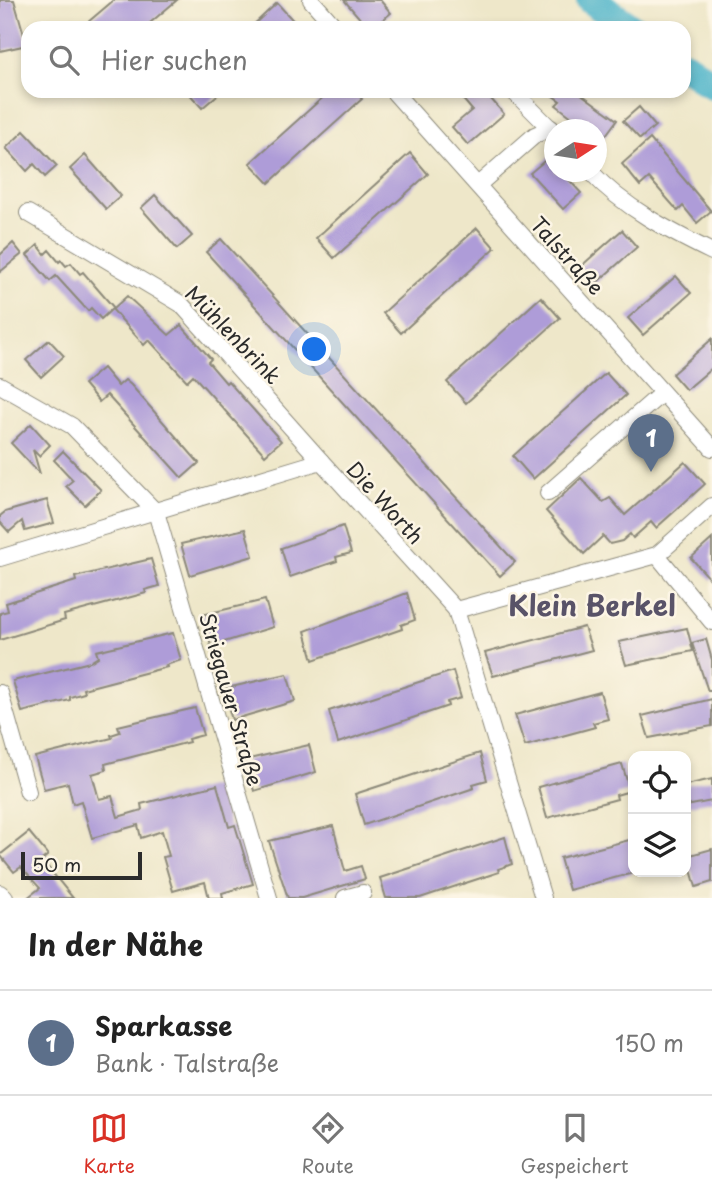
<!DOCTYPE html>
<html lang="de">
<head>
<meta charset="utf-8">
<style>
  :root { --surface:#fff; --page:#f6f6f6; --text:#222; --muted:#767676; --line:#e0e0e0; --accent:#d93025 }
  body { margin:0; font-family:"Playpen Sans",sans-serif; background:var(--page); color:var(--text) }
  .controls { position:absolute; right:21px; bottom:21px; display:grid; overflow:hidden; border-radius:14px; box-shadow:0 4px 10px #0003 }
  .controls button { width:63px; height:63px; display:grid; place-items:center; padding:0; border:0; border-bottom:2px solid var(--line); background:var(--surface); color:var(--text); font:35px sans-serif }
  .compass { position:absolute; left:544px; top:119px; width:63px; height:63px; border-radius:50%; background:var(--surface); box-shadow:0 4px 10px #0003; rotate:78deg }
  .scale { position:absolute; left:21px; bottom:18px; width:121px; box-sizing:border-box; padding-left:7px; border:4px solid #2b2b2b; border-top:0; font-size:19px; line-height:24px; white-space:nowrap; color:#2b2b2b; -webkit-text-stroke:5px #fcf5e5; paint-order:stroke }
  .you { position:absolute; left:315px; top:350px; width:24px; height:24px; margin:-18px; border:5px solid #fff; border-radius:50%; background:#1a73e8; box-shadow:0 0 0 10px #1a73e833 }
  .badge { display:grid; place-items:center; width:46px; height:46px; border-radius:50%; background:var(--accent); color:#fff; font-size:23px; font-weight:700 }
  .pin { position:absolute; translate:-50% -58px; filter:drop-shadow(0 2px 4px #0008) }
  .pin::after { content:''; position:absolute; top:37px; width:24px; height:21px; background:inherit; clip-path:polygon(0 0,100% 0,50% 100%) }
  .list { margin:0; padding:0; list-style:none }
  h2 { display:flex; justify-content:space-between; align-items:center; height:91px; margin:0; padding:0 28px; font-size:30px }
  h2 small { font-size:23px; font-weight:400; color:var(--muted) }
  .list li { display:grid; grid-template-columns:46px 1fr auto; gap:21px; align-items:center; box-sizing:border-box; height:105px; padding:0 28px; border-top:2px solid var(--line) }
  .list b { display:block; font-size:26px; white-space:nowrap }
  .list p { margin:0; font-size:23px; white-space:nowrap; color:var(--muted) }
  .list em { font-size:23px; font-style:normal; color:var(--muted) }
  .icon { flex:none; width:38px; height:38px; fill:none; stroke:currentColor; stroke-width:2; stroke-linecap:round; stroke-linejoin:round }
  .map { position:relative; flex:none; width:712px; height:898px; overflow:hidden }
  .search { position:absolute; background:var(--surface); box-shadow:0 4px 10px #0003; left:21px; right:21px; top:21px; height:77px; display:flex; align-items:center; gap:18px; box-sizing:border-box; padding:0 24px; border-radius:21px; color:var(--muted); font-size:26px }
  .sheet { height:196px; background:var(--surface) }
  nav { display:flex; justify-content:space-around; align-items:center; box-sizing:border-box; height:98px; border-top:2px solid var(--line); background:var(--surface); font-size:19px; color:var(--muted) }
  nav a { display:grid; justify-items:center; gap:4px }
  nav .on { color:var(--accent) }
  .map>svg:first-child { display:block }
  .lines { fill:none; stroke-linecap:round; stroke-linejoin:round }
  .river { stroke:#4ab2c9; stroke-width:30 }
  .building { fill:#ae9cd8 }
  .minor-casing { stroke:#8c897a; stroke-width:18 }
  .minor { stroke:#fff; stroke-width:16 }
  .labels { text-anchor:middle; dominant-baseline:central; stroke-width:5; stroke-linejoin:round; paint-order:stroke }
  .street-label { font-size:21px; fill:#2b2b2b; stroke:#fcf5e5 }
  .district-label { font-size:28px; font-weight:bold; fill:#595368; stroke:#fcf5e5 }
</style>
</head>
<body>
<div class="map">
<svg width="712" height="898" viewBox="0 0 712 898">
  <rect width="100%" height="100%" fill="#fcf5e5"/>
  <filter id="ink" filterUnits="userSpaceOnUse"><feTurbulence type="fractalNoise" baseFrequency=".0143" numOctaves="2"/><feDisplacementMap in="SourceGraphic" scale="14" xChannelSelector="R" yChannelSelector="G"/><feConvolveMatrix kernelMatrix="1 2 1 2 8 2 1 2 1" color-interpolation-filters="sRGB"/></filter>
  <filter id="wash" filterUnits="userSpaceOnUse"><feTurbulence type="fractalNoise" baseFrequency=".00686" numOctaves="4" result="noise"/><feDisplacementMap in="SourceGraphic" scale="28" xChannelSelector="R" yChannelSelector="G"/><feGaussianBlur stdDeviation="1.57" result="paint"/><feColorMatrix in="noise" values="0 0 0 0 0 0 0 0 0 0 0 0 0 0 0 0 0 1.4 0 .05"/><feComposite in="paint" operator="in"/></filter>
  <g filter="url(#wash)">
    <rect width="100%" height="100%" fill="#eee7c9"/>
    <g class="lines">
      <g class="river">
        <path d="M591 0 631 28"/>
        <path d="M684 65 712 84"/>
      </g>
    </g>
    <g id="blocks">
      <g class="building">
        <path d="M0 0H14L27 45 0 51Z"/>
        <path d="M114 0H177L144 28H81Z"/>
        <path d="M344 0H380L391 13 373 28H368Z"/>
        <path d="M277 3 300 28H250Z"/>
        <path d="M187 91H222L202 108Z"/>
        <path d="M330 91H355L362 99 269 183 250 163Z"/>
        <path d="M456 91H475L480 96 485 92 504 114 468 145 452 127 472 110Z"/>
        <path d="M546 91H577L617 120 603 139 597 135V130H589L556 105 560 101Z"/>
        <path d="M639 107 655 126 640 139 623 121Z"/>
        <path d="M24 131 57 166 45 177 34 164 27 171 6 148Z"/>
        <path d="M650 139 711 211 697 223 683 206 678 211 649 178 640 186 622 164Z"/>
        <path d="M410 153 428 174 334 258 316 238Z"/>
        <path d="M85 155 121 196 106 209 70 169Z"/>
        <path d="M549 157 555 163V172H562L581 193 563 209 530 173Z"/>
        <path d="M155 195 192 236 177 249 141 208Z"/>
        <path d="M477 228 495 248 401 333 383 313Z"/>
        <path d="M622 230 637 247 594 285 579 268Z"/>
        <path d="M221 239 515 562 500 576 206 252Z"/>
        <path d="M13 243 22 254 0 272V255Z"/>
        <path d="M38 245 45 254 49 250 59 262 61 260 66 266 71 263 80 274 83 272 114 308 127 296 169 335 181 325 211 359 208 362 226 383 228 381 281 441 265 455 193 375 187 381 149 340 144 345 112 309 101 319 91 308 88 311 56 276 50 281 27 255Z"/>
        <path d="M676 276 691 293 643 335 628 318Z"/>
        <path d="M541 297 560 318 466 403 447 382Z"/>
        <path d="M712 339V368L686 390 672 374Z"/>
        <path d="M49 340 64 356 41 377 26 360Z"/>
        <path d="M103 368 118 386 125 380 131 385 199 463 182 478 107 395 99 402 84 384Z"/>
        <path d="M606 373 626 395 533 479 513 456Z"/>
        <path d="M31 424 50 445 39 456 33 450 40 474 11 443Z"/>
        <path d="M63 451 101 490 85 505 66 486 73 480 54 460Z"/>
        <path d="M685 462 705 484 656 528 651 522 633 538 630 534 622 541 610 544 603 536 584 554 546 511 581 478 603 502 610 498 625 515Z"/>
        <path d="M47 500 54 523 25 531 22 521 9 532 0 522V516L5 512Z"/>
        <path d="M343 526 351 553 336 557 337 561 290 577 281 548Z"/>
        <path d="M245 529 253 556 190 575 181 544Z"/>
        <path d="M712 539V581L691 558Z"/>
        <path d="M151 559 159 586 145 590 146 593 64 615 65 620 0 640V613L8 611 6 603 76 581 75 577Z"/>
        <path d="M407 593 415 620 401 625 402 629 313 660 305 631Z"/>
        <path d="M265 600 273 627 211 646 202 615Z"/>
        <path d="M584 627 592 650 493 676 485 653Z"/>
        <path d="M687 628 693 651 626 665 619 642Z"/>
        <path d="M173 633 181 660 166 665 167 667 83 689 84 693 70 697V700L22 712 13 681 90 662 98 657 96 651Z"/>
        <path d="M706 639 712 660V691H708L692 643Z"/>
        <path d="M453 671 461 698 447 702 448 706 338 743 329 711Z"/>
        <path d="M287 674 295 701 232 720 223 689Z"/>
        <path d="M600 692 608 719 593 723 595 727 525 746 515 715Z"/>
        <path d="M712 699V726L649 738 642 716Z"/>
        <path d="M195 708 203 735 188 739 189 742 105 764 106 770 92 774 99 799 112 796 118 817 142 810 141 804 217 785 229 827 235 825 253 884 222 893 223 898H209L205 882 173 891 163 857 169 856 162 831 141 838 138 825 92 838 81 801 73 804 68 783 44 789 35 757 112 738 111 735 120 732 118 726Z"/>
        <path d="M309 745 316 772 254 791 245 760Z"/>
        <path d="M480 753 487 780 473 784 474 788 364 825 355 794Z"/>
        <path d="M622 764 630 791 616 795 617 799 547 818 538 787Z"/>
        <path d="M712 779V801L686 806V785Z"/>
        <path d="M333 826 345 871 361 866 365 879 302 898H288L269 841Z"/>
        <path d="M29 832 48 855 42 860 73 898H27L40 888 21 867 14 872 0 855Z"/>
        <path d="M505 837 512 864 498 869 499 872 420 898H386L380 878Z"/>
        <path d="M633 839V873L569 890 560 858Z"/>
        <path d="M712 849V882L696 887 687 856Z"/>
      </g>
    </g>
  </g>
  <g filter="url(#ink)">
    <use href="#blocks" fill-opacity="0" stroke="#8c897a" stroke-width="2"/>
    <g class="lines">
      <defs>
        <g id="minor">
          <path d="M311 0 336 28"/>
          <path d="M393 91 712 448"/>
          <path d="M513 91 554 132"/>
          <path d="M591 172C623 207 669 231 712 252"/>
          <path d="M478 185 535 135 551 128"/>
          <path d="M28 213 181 304 321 461"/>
          <path d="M0 385 72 426 156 512 269 898"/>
          <path d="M548 493 662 393"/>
          <path d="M657 555 712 622"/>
          <path d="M0 558 321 461 456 610 657 555 712 506"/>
          <path d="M456 610 543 898"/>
          <path d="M0 693 28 792"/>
          <path d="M0 893 5 898"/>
          <path d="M345 898 363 893"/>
        </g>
      </defs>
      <use href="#minor" class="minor-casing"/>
      <use href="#minor" class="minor"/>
    </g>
  </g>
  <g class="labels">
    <g class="street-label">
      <text transform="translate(568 255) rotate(48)">Talstraße</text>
      <text transform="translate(234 334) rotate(46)">Mühlenbrink</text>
      <text transform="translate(386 502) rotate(48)">Die Worth</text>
      <text transform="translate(232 699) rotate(74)">Striegauer Straße</text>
    </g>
    <g class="district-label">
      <text x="592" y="604">Klein Berkel</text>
    </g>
  </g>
</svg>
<div class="controls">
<button><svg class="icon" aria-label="locate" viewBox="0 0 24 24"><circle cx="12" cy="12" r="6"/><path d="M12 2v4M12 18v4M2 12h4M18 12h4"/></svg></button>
<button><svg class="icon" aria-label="layers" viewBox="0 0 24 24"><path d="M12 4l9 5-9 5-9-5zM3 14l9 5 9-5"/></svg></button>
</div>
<svg class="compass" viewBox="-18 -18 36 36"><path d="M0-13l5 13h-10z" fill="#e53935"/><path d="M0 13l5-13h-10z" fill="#767676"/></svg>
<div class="scale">50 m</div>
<div class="you"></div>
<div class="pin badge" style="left:651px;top:472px;background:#5c6f8a">1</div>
<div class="search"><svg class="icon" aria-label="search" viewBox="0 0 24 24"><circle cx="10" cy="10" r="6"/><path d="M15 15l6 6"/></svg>Hier suchen</div>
</div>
<section class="sheet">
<h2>In der Nähe<small></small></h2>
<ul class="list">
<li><span class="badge" style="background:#5c6f8a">1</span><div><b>Sparkasse</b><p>Bank · Talstraße</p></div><em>150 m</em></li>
</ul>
</section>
<nav>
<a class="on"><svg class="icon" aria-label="map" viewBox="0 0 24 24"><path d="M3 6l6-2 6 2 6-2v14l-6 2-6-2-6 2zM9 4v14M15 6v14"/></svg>Karte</a>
<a><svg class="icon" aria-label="directions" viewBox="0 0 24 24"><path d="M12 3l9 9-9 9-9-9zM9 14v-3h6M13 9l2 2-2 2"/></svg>Route</a>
<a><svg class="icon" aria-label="saved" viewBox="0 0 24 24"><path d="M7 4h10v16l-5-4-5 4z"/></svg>Gespeichert</a>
</nav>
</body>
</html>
